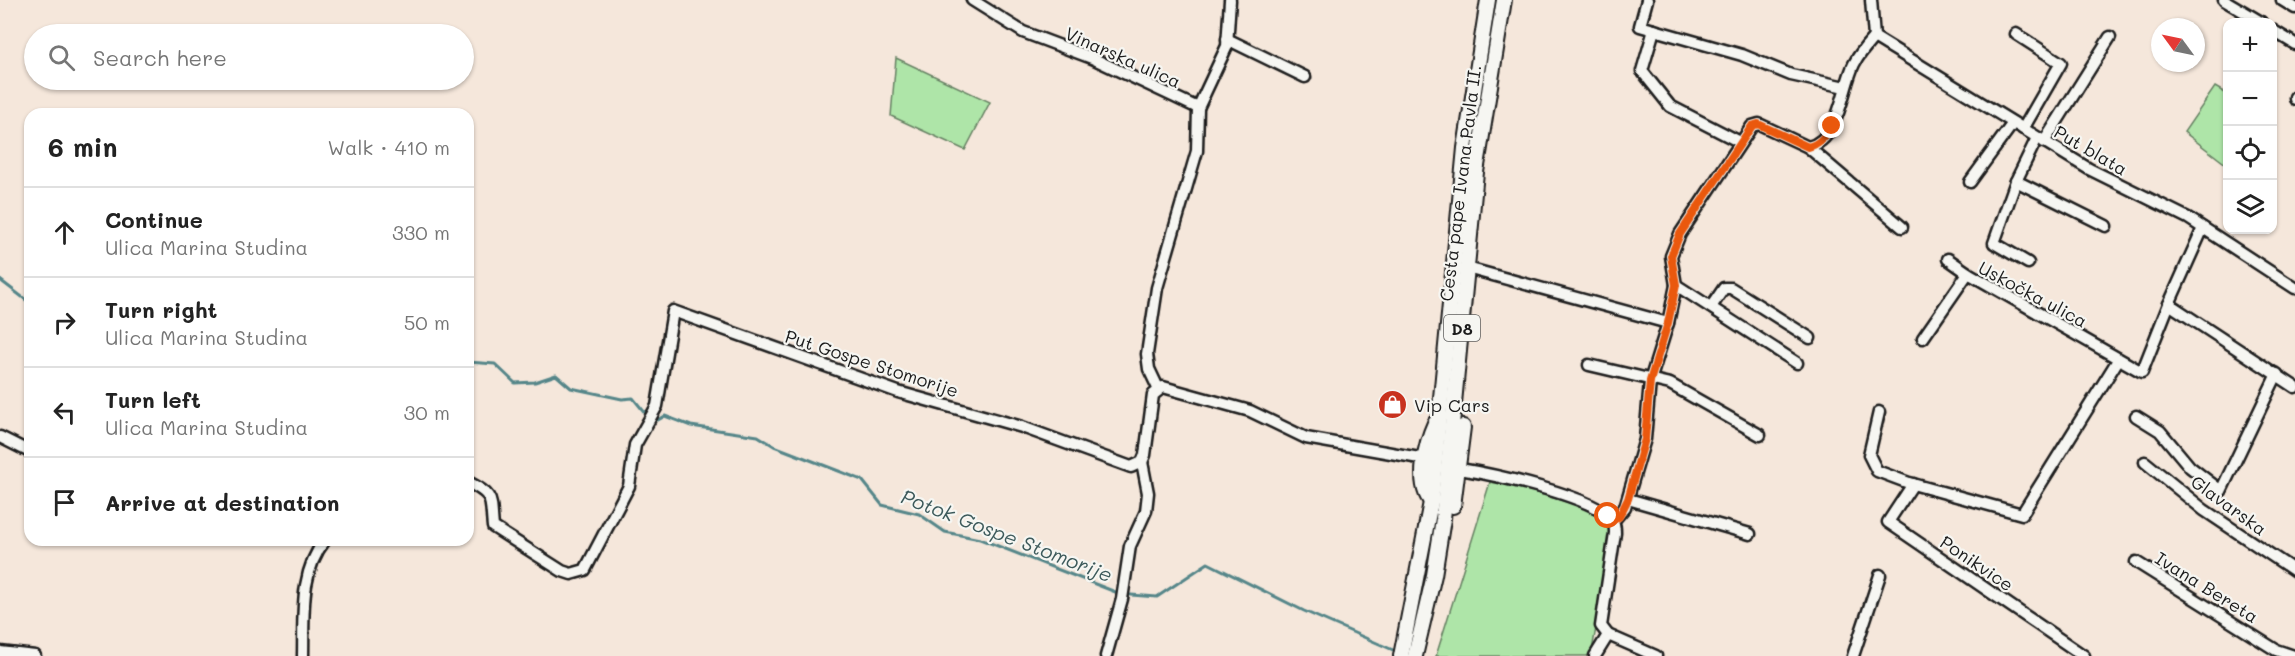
<!DOCTYPE html>
<html lang="en">
<head>
<meta charset="utf-8">
<style>
  :root { --surface:#fff; --page:#f2f2f2; --text:#222; --muted:#767676; --line:#e0e0e0 }
  body { margin:0; font-family:Mali,sans-serif; background:var(--page); color:var(--text) }
  .controls { position:absolute; right:18px; top:18px; display:grid; overflow:hidden; border-radius:12px; box-shadow:0 2px 4px #0004 }
  .controls button { width:54px; height:54px; display:grid; place-items:center; padding:0; border:0; border-bottom:2px solid var(--line); background:var(--surface); color:var(--text); font:30px sans-serif }
  .compass { position:absolute; left:2151px; top:18px; width:54px; height:54px; border-radius:50%; background:var(--surface); box-shadow:0 2px 4px #0004; rotate:303deg }
  .stop { position:absolute; width:18px; height:18px; margin:-14px; border:4px solid #ea580c; border-radius:50%; background:#fff }
  .stop.end { background:#ea580c; border-color:#fff; box-shadow:0 2px 6px #0008 }
  .list { margin:0; padding:0; list-style:none }
  h2 { display:flex; justify-content:space-between; align-items:center; height:78px; margin:0; padding:0 24px; font-size:26px }
  h2 small { font-size:20px; font-weight:400; color:var(--muted) }
  .list li { display:grid; grid-template-columns:39px 1fr auto; gap:18px; align-items:center; box-sizing:border-box; height:90px; padding:0 24px; border-top:2px solid var(--line) }
  .list b { display:block; font-size:22px; white-space:nowrap }
  .list p { margin:0; font-size:20px; white-space:nowrap; color:var(--muted) }
  .list em { font-size:20px; font-style:normal; color:var(--muted) }
  .icon { flex:none; width:33px; height:33px; fill:none; stroke:currentColor; stroke-width:2; stroke-linecap:round; stroke-linejoin:round }
  .map { position:relative; flex:none; width:2295px; height:656px; overflow:hidden }
  .search { position:absolute; background:var(--surface); box-shadow:0 2px 4px #0004; left:24px; top:24px; width:450px; height:66px; display:flex; align-items:center; gap:15px; box-sizing:border-box; padding:0 21px; border-radius:33px; color:var(--muted); font-size:22px }
  .panel { position:absolute; background:var(--surface); box-shadow:0 2px 4px #0004; left:24px; top:108px; width:450px; height:438px; border-radius:18px }
  .map>svg:first-child { display:block }
  .green { fill:#aee5a8; stroke:#658062; stroke-width:1.5 }
  .lines { fill:none; stroke-linecap:round; stroke-linejoin:round }
  .stream { stroke:#558689; stroke-width:3 }
  .minor-casing { stroke:#1c1c1c; stroke-width:15 }
  .major-casing { stroke:#1c1c1c; stroke-width:18 }
  .minor { stroke:#f6f6f2; stroke-width:10 }
  .major { stroke:#f6f6f2; stroke-width:14 }
  .route { stroke:#ea580c; stroke-width:8 }
  .labels { text-anchor:middle; dominant-baseline:central; stroke-width:4.5; stroke-linejoin:round; paint-order:stroke }
  .shield { fill:#f6f6f2; stroke:#5d5d5c; stroke-width:1.5 }
  .shield-label { font-size:16px; font-weight:bold; fill:#1c1c1c }
  .street-label { font-size:18px; fill:#1c1c1c; stroke:#f6f6f2 }
  .poi-label { font-size:18px; fill:#1c1c1c; stroke:#f6f6f2; text-anchor:start }
  .water-label { font-size:20px; font-style:italic; fill:#3d5a5b; stroke:#f6f6f2 }
</style>
</head>
<body>
<div class="map">
<svg width="2295" height="656" viewBox="0 0 2295 656">
  <rect width="100%" height="100%" fill="#f5e7db"/>
  <filter id="ink" filterUnits="userSpaceOnUse"><feTurbulence type="fractalNoise" baseFrequency=".0167" numOctaves="2"/><feDisplacementMap in="SourceGraphic" scale="12" xChannelSelector="R" yChannelSelector="G"/><feConvolveMatrix kernelMatrix="1 2 1 2 8 2 1 2 1" color-interpolation-filters="sRGB"/></filter>
  <g filter="url(#ink)">
    <g class="green">
      <path d="M896 58 990 102 965 150 891 116Z"/>
      <path d="M2215 87 2227 94V165L2184 132Z"/>
      <path d="M1491 479 1587 508 1608 521 1612 538 1591 656H1436Z"/>
    </g>
    <g class="lines">
      <g class="stream">
        <path d="M0 280 30 303"/>
        <path d="M468 362 495 364 515 383 535 382 556 375 571 388 622 399 633 398 646 414"/>
        <path d="M658 420 665 416 691 426 758 436 774 446 862 480 882 505 919 514 945 532 980 539 1118 593"/>
        <path d="M1131 595 1157 597 1208 563 1304 611 1393 650"/>
      </g>
      <defs>
        <g id="minor">
          <path d="M972 0 1023 32 1092 58 1198 108"/>
          <path d="M1647 0 1640 26 1742 55 1791 75 1845 87"/>
          <path d="M1871 0 1874 37"/>
          <path d="M2224 0 2261 22"/>
          <path d="M2282 0 2295 8"/>
          <path d="M1654 30 1642 71 1670 106 1740 142"/>
          <path d="M2272 30 2295 44"/>
          <path d="M2016 34 2061 63 2023 129"/>
          <path d="M1874 37 2089 169 2188 218 2295 288"/>
          <path d="M1227 39 1305 77"/>
          <path d="M2295 97V99"/>
          <path d="M2044 142 2110 37"/>
          <path d="M1808 147 1902 227"/>
          <path d="M2016 181 2106 226"/>
          <path d="M1970 182 2013 123"/>
          <path d="M1948 259 1968 273"/>
          <path d="M2028 263 1994 243 2016 181 2037 138"/>
          <path d="M1467 268 1668 323"/>
          <path d="M1676 285 1797 363"/>
          <path d="M2169 304 2295 387"/>
          <path d="M1711 307 1724 288H1731L1810 338"/>
          <path d="M1923 338 1968 273 2142 372 2169 304 2203 228"/>
          <path d="M1589 365 1670 384 1760 435"/>
          <path d="M1158 388 1149 369 1147 354 1157 288 1197 151 1198 108 1227 46 1230 0"/>
          <path d="M1879 412 1869 455 1877 471 1909 483 2022 514 2118 360"/>
          <path d="M2136 416 2160 431 2190 467 2221 491 2277 374"/>
          <path d="M0 437 30 452"/>
          <path d="M2145 462 2204 510 2295 571"/>
          <path d="M1460 469C1490 474 1595 496 1612 520 1615 524 1615 528 1615 533L1601 626 1608 635 1656 656"/>
          <path d="M468 482C495 496 490 498 493 527L562 571 571 574 585 570 629 486 635 445 657 406 673 311 898 392 1022 427 1131 467 1142 462 1145 455 1153 395 1163 387 1250 411 1306 438 1425 459"/>
          <path d="M1913 484 1888 522 2084 656"/>
          <path d="M1628 499 1750 534"/>
          <path d="M1613 521 1625 507 1645 439 1650 381 1668 323 1676 285 1671 256 1680 234 1752 126 1759 124 1808 147C1840 140 1842 88 1854 64 1859 54 1867 45 1874 37"/>
          <path d="M2136 562 2276 650 2294 656"/>
          <path d="M0 652 35 656"/>
          <path d="M303 656C304 616 299 573 325 540"/>
          <path d="M1106 656 1122 599 1130 546 1146 511 1148 493 1142 462"/>
          <path d="M1595 656 1608 635"/>
          <path d="M1853 656 1880 575"/>
        </g>
        <g id="major">
          <path d="M1430 500C1416 481 1426 443 1435 423"/>
          <path d="M1453 506 1463 427"/>
          <path d="M1401 656 1431 502 1465 148 1488 0"/>
          <path d="M1415 656 1434 575 1443 519 1476 172 1504 0"/>
        </g>
      </defs>
      <use href="#minor" class="minor-casing"/>
      <use href="#major" class="major-casing"/>
      <use href="#minor" class="minor"/>
      <use href="#major" class="major"/>
    </g>
  </g>
  <g class="lines" filter="url(#ink)">
    <path class="route" d="M1608 516 1613 520 1619 517 1628 499 1645 439 1650 381 1668 323 1676 285 1671 256 1680 234 1752 126 1758 124 1808 147C1820 144 1825 136 1832 126"/>
  </g>
  <defs>
    <symbol id="shop-disc" viewBox="-11 -11 22 22"><circle r="9.5" fill="#c8321e" stroke="#f6f6f2"/><path d="M-5-2.5h2.3a2.7 3.5 0 0 1 5.4 0H5L5.5 6h-11ZM-1.5-2.5h3a1.5 2.3 0 0 0-3 0Z" fill="#fff"/></symbol>
  </defs>
  <g fill-rule="evenodd">
    <use href="#shop-disc" x="1376" y="388" width="33" height="33"/>
  </g>
  <g class="labels">
    <rect class="shield" x="1444" y="315" width="36" height="26" rx="4.5"/>
    <g class="shield-label">
      <text x="1462" y="328">D8</text>
    </g>
    <g class="street-label">
      <text transform="translate(1123 57) rotate(24)">Vinarska ulica</text>
      <text transform="translate(2091 150) rotate(30)">Put blata</text>
      <text transform="translate(1460 183) rotate(-83)">Cesta pape Ivana Pavla II.</text>
      <text transform="translate(2033 294) rotate(28)">Uskočka ulica</text>
      <text transform="translate(872 363) rotate(18)">Put Gospe Stomorije</text>
      <text transform="translate(2229 505) rotate(36)">Glavarska</text>
      <text transform="translate(1977 563) rotate(34)">Ponikvice</text>
      <text transform="translate(2207 587) rotate(32)">Ivana Bereta</text>
    </g>
    <g class="poi-label">
      <text x="1414" y="405">Vip Cars</text>
    </g>
    <g class="water-label">
      <text transform="translate(1007 535) rotate(21)">Potok Gospe Stomorije</text>
    </g>
  </g>
</svg>
<div class="controls">
<button>+</button>
<button>−</button>
<button><svg class="icon" aria-label="locate" viewBox="0 0 24 24"><circle cx="12" cy="12" r="6"/><path d="M12 2v4M12 18v4M2 12h4M18 12h4"/></svg></button>
<button><svg class="icon" aria-label="layers" viewBox="0 0 24 24"><path d="M12 4l9 5-9 5-9-5zM3 14l9 5 9-5"/></svg></button>
</div>
<svg class="compass" viewBox="-18 -18 36 36"><path d="M0-13l5 13h-10z" fill="#e53935"/><path d="M0 13l5-13h-10z" fill="#767676"/></svg>
<div class="stop" style="left:1608px;top:516px"></div>
<div class="stop end" style="left:1832px;top:126px"></div>
<div class="search"><svg class="icon" aria-label="search" viewBox="0 0 24 24"><circle cx="10" cy="10" r="6"/><path d="M15 15l6 6"/></svg>Search here</div>
<section class="panel">
<h2>6 min<small>Walk · 410 m</small></h2>
<ul class="list">
<li><svg class="icon" aria-label="ahead" viewBox="0 0 24 24"><path d="M12 20V5M6 11l6-6 6 6"/></svg><div><b>Continue</b><p>Ulica Marina Studina</p></div><em>330 m</em></li>
<li><svg class="icon" aria-label="right" viewBox="0 0 24 24"><path d="M7 20v-9h11M14 6l5 5-5 5"/></svg><div><b>Turn right</b><p>Ulica Marina Studina</p></div><em>50 m</em></li>
<li><svg class="icon" aria-label="left" viewBox="0 0 24 24"><path d="M17 20v-9H6M10 6l-5 5 5 5"/></svg><div><b>Turn left</b><p>Ulica Marina Studina</p></div><em>30 m</em></li>
<li><svg class="icon" aria-label="arrive" viewBox="0 0 24 24"><path d="M6 21V4h12l-3 4 3 4H6"/></svg><div><b>Arrive at destination</b></div></li>
</ul>
</section>
</div>
</body>
</html>
